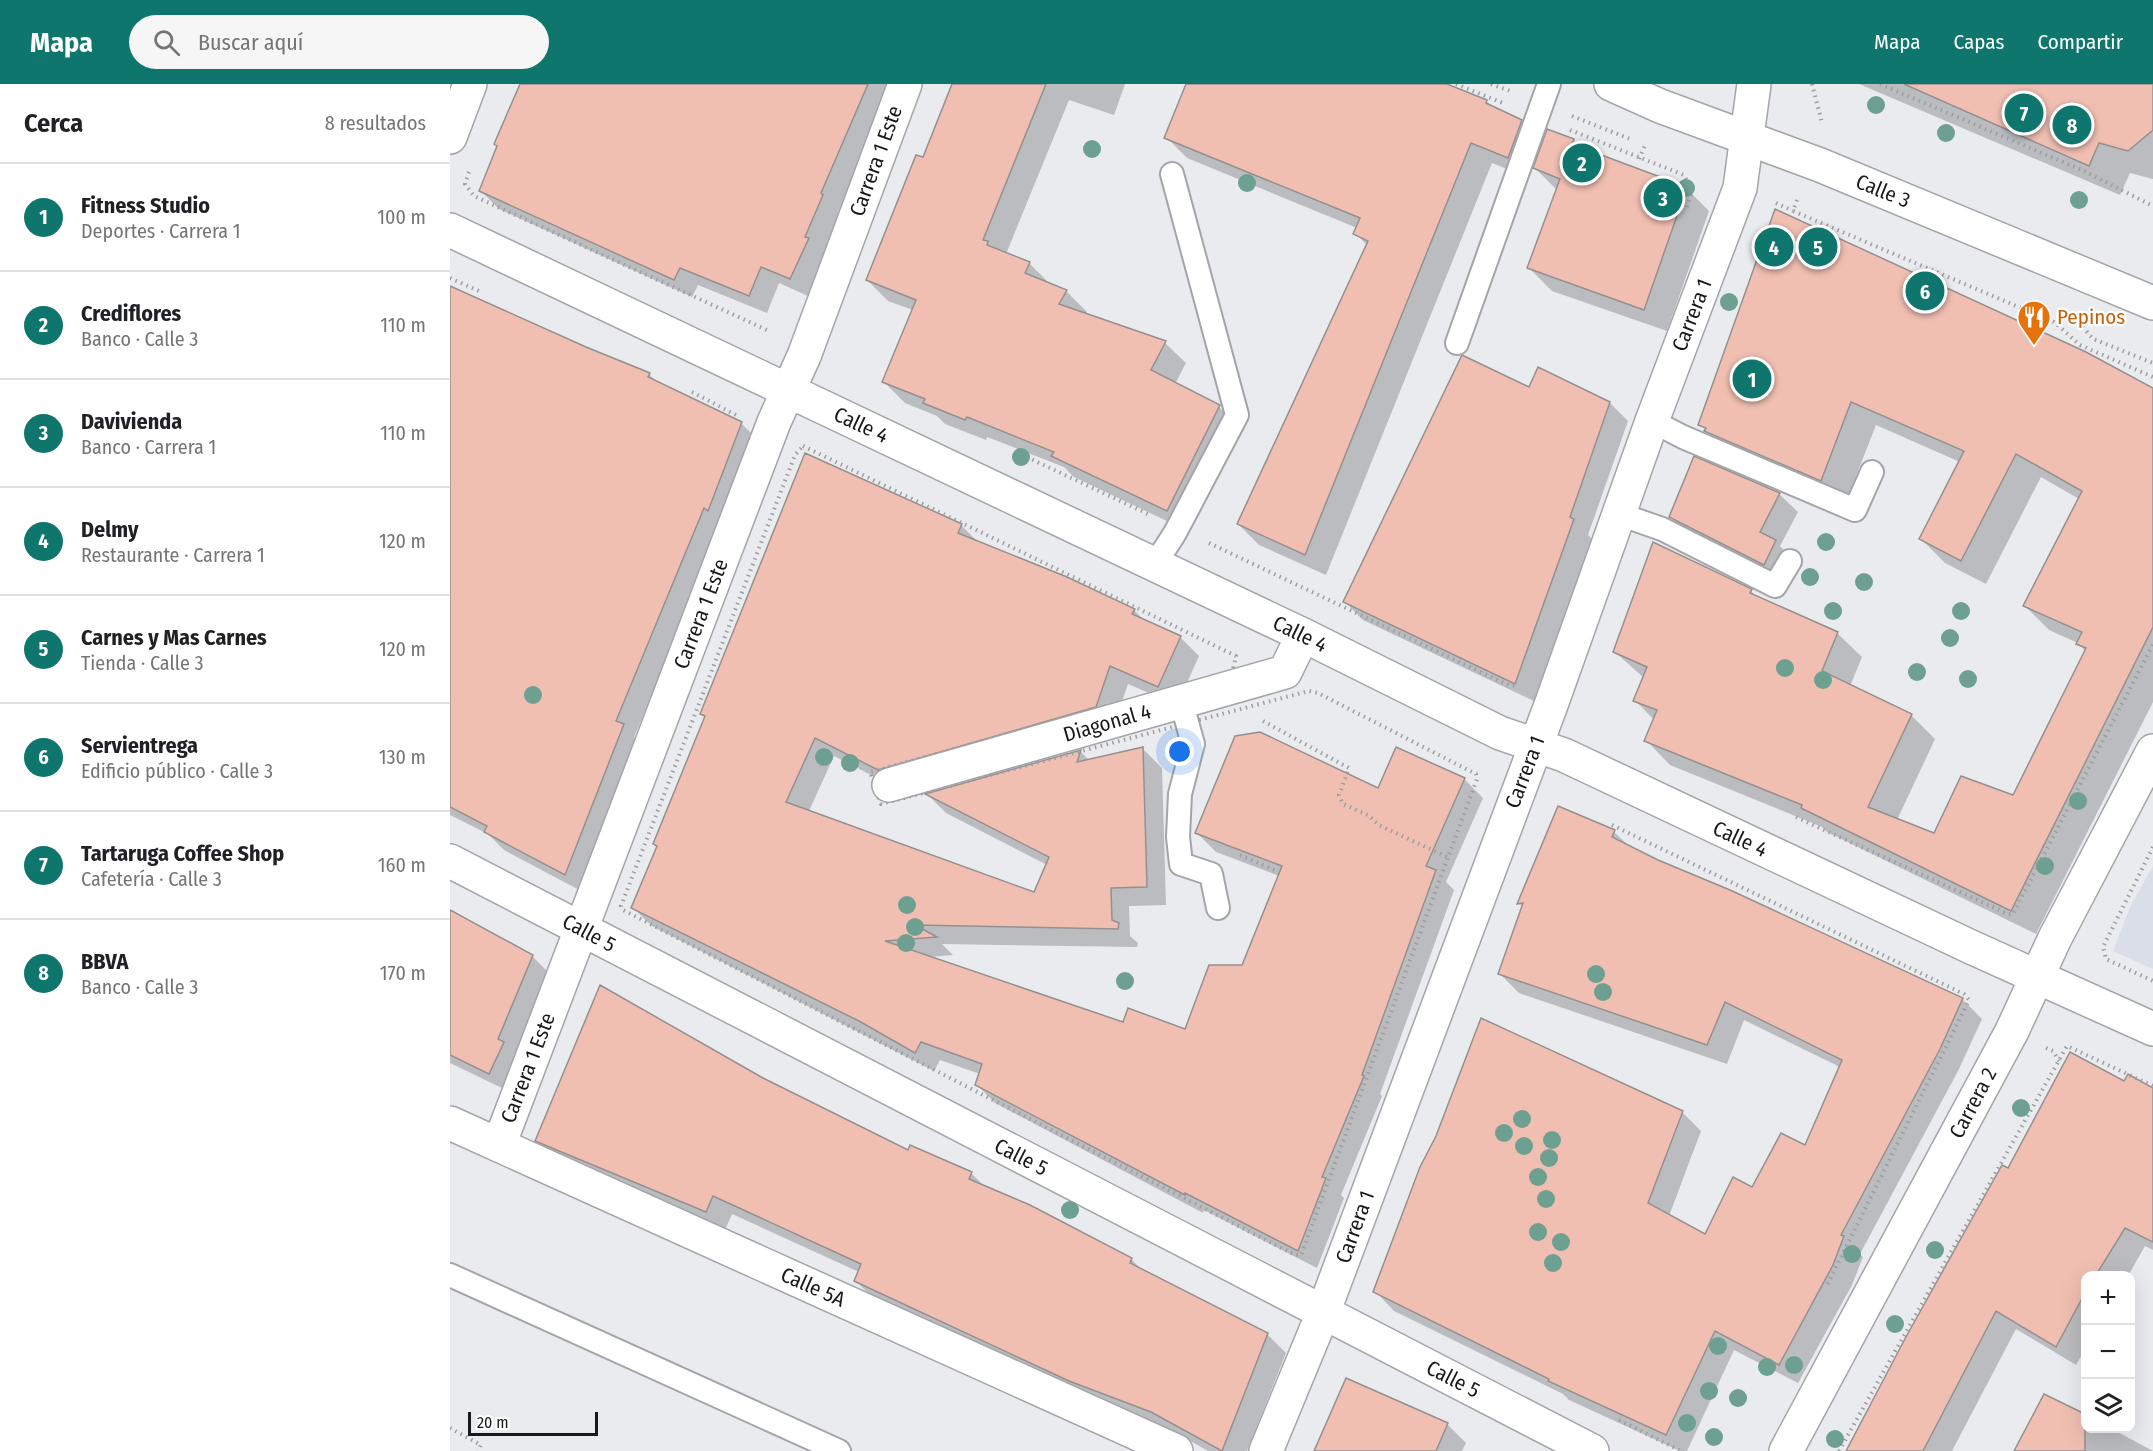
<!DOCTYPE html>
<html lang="es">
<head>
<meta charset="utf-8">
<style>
  :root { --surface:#fff; --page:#f6f6f6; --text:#202124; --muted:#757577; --line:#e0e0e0; --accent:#0f766e }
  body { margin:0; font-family:"Fira Sans Condensed",sans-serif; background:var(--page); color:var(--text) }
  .controls { position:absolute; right:18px; bottom:18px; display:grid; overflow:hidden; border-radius:12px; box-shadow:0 6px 24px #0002 }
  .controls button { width:54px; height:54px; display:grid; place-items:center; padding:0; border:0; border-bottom:2px solid var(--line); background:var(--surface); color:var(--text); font:30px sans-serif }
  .scale { position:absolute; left:18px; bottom:15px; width:130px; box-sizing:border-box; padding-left:6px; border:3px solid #18191a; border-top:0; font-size:16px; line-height:21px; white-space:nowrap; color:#18191a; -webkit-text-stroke:4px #fff; paint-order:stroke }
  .you { position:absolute; left:730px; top:668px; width:21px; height:21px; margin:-15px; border:4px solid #fff; border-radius:50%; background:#1a73e8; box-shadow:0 0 0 9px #1a73e833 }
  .badge { display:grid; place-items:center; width:39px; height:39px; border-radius:50%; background:var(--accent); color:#fff; font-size:20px; font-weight:700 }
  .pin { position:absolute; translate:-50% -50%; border:3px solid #fff; box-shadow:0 2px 6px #0006 }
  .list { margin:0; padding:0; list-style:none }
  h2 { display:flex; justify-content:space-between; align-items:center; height:78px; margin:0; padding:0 24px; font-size:26px }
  h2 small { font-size:20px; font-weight:400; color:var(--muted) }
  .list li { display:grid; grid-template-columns:39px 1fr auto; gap:18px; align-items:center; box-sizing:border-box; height:108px; padding:0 24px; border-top:2px solid var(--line) }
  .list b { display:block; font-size:22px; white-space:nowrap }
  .list p { margin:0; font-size:20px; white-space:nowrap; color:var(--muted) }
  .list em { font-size:20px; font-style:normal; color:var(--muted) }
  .icon { flex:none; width:33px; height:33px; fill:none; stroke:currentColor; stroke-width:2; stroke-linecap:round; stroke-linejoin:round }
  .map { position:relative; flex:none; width:1703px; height:1367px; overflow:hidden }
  header { display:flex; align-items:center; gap:36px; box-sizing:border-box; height:84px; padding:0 30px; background:var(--accent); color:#fff }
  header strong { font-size:28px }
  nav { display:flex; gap:33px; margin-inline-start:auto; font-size:21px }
  .search { width:420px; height:54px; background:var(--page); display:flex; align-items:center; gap:15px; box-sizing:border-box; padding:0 21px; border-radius:33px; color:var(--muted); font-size:22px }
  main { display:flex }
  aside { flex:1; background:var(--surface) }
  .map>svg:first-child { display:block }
  .built { fill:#d9dee8 }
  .shadow { fill:#0003 }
  .building { fill:#f0bfb2; stroke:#95908f; stroke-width:1.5 }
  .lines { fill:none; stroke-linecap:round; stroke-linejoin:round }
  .lane-casing { stroke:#a4a5a9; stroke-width:26 }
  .street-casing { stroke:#a4a5a9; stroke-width:36 }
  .secondary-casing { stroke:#a4a5a9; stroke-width:36 }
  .path { stroke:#9d9ea1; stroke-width:4; stroke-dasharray:1.5 4.5; stroke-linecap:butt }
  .lane { stroke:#fff; stroke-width:22 }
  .street { stroke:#fff; stroke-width:33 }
  .secondary { stroke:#fff; stroke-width:33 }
  .tree { fill:#6ea092 }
  .labels { text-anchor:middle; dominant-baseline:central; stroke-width:4.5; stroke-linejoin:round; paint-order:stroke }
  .street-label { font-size:21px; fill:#18191a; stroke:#fff }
  .food-label { font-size:21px; fill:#c56008; stroke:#fff; text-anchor:start }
</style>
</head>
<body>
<header>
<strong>Mapa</strong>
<div class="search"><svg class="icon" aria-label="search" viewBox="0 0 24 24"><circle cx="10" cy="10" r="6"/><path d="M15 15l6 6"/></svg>Buscar aquí</div>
<nav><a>Mapa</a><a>Capas</a><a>Compartir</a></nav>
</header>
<main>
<aside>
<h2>Cerca<small>8 resultados</small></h2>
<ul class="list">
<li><span class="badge">1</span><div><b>Fitness Studio</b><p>Deportes · Carrera 1</p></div><em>100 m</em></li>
<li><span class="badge">2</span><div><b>Crediflores</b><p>Banco · Calle 3</p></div><em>110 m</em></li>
<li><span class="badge">3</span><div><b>Davivienda</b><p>Banco · Carrera 1</p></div><em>110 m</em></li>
<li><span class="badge">4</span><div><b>Delmy</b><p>Restaurante · Carrera 1</p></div><em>120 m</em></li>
<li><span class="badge">5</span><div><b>Carnes y Mas Carnes</b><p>Tienda · Calle 3</p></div><em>120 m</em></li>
<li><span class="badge">6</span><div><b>Servientrega</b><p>Edificio público · Calle 3</p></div><em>130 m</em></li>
<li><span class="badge">7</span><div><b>Tartaruga Coffee Shop</b><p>Cafetería · Calle 3</p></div><em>160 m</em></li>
<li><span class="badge">8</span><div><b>BBVA</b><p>Banco · Calle 3</p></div><em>170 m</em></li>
</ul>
</aside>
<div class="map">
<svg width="1703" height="1367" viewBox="0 0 1703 1367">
  <rect width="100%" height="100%" fill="#eaebef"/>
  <path class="built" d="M1703 782V885L1663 867 1681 821Z"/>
  <g class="shadow">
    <path d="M71 0H444L388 128 391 130 373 171 376 173 358 212 329 199 317 229 248 201 242 213 49 125 31 107Z"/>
    <path d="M504 0H675L664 31 619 16 556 170 579 179 600 200 616 207 637 228 635 231 715 259 736 279 725 300 769 323 790 344 738 447 624 393 614 383 537 353 536 356 495 340 487 332 455 319 434 298 463 226 438 217 417 196 474 75Z"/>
    <path d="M738 0H996L1036 17 1044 24 1071 37 1094 59 1123 56 1134 66 1236 104 1259 127 1217 247 1102 207 1079 184 1107 106 1083 82 1079 94 1042 79 876 491 809 461 788 440 918 162 905 149 907 144 737 74 716 53Z"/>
    <path d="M1409 0H1703V95L1680 89 1670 111Z"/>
    <path d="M1326 127 1703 306V618L1586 850 1377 748 1372 743 1220 681 1196 656 1204 636 1185 616 1194 594 1165 568 1301 507 1308 514 1387 549 1412 573 1400 602 1461 631 1485 655 1447 736 1484 751 1563 713 1636 568 1628 559 1599 546 1575 522 1629 415 1591 393 1536 500 1495 479 1471 455 1510 378 1426 341 1395 420 1280 371 1250 340Z"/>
    <path d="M0 203 199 290 209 300 291 339 309 357 184 653 191 660 133 808 54 766 38 750 0 731Z"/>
    <path d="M1010 274 1079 305 1160 319 1178 337 1138 451 1142 455 1084 617 913 536 895 518Z"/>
    <path d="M1329 410 1348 428 1330 462 1344 476 1332 498 1239 451 1220 433Z"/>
    <path d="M511 441 529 459 684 526 696 538 730 553 749 572 727 621 678 600 664 641 448 705 384 672 359 727 585 810 597 781 496 729 478 711 630 667 640 677 693 665 712 684 716 821 679 822 680 852 688 859 687 863 492 860 503 871 479 873 674 940 735 947 793 882 829 792 766 768 747 749 928 706 1014 695 1033 714 996 798 1004 806 930 1010 932 1012 891 1111 894 1114 867 1184 754 1126 753 1129 545 1019 526 1000 530 990 490 976 484 987 202 842 183 824 256 634 252 630Z"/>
    <path d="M1164 748 1181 764 1512 915 1532 935 1509 985 1410 1170 1413 1173 1402 1201 1348 1299 1284 1266 1237 1367H1230L1119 1316 1113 1310 944 1227 925 1207 1232 1028 1251 1047 1219 1132 1255 1152 1303 1105 1356 1063 1390 983 1294 936 1277 980 1069 909 1050 890 1073 823 1069 819Z"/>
    <path d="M0 825 82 872 101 891 58 1007 0 979Z"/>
    <path d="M312 995 458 1068 521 1089 536 1104 681 1175 693 1187 817 1250 836 1269 797 1367H758L721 1346 639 1315 425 1216 406 1197 409 1188 282 1130 275 1146 105 1075 86 1056Z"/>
    <path d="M1674 999 1703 1005V1166L1695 1162 1678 1192H1636V1264L1626 1281 1566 1245 1502 1367H1397L1559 1086Z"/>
    <path d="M897 1296 997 1340 1016 1359 1012 1367H865Z"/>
    <path d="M1594 1312 1636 1332V1344H1660L1703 1367H1566Z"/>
  </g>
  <g class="building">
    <path d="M70 0H418L371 109 373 111 355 153 359 154 340 195 311 183 299 212 230 184 224 196 29 107 47 62 44 60Z"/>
    <path d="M502 0H596L533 156 538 157 537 161 580 178 575 189 617 206 609 220 716 257 701 286 770 321 717 427 601 372 604 368 517 333 515 336 473 319 475 315 432 298 466 216 416 196 466 71 473 73Z"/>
    <path d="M736 0H997L1037 16 1036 19 1072 36 1058 74 1021 59 855 471 787 440 918 157 903 150 910 134 714 54Z"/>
    <path d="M1454 0H1703V46L1678 67 1649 59 1639 82Z"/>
    <path d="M1097 45 1124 55 1122 60 1237 103 1194 226 1077 184 1110 95 1083 84Z"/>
    <path d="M1325 125 1636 268 1703 304V543L1561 827 1351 724 1352 721 1194 657 1207 626 1183 617 1197 583 1163 568 1203 458 1302 505 1300 509 1388 548 1372 587 1462 630 1418 723 1484 749 1511 692 1563 711 1636 564 1626 560 1632 548 1573 522 1632 407 1566 370 1511 477 1469 455 1514 367 1401 318 1371 397 1254 347 1256 344 1248 341Z"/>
    <path d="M0 202 136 263 200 289 198 293 292 338 258 427 254 424 166 637 174 640 115 791 34 748 37 742 0 723Z"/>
    <path d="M1012 271 1079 303 1088 283 1160 318 1120 433 1124 435 1065 600 893 518Z"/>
    <path d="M355 369 512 440 508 449 617 493 685 525 682 530 731 552 708 603 660 582 646 623 428 686 365 654 336 718 584 808 599 773 475 710 631 666 627 678 693 663 697 803 661 804 662 836 669 839 668 845 465 841 487 853 435 857 673 938 678 924 735 945 759 881H792L832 782 745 749 785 652 810 648 928 704 946 663 1015 694 976 782 986 786 912 991 914 992 872 1093 876 1094 848 1167 735 1109V1111L525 1001 532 980 471 958 465 969 409 937 181 824 207 762 203 760 255 632 250 630Z"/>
    <path d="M1244 372 1330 409 1310 448 1326 456 1314 481 1219 433Z"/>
    <path d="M1108 722 1165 746 1162 753 1208 776 1280 806 1513 914 1490 965 1391 1151 1394 1152 1383 1181 1329 1281 1265 1247 1216 1351 1098 1297 1099 1295 923 1208 970 1083 986 1052 1031 934 1233 1027 1198 1119 1255 1150 1283 1093 1302 1103 1331 1049 1355 1061 1392 976 1275 918 1257 961 1048 890 1073 819 1067 820Z"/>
    <path d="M0 826 83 871 48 955 54 958 39 990 0 971Z"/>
    <path d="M150 901 313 994 458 1066 460 1061 522 1088 519 1095 580 1121 682 1174 680 1179 818 1249 772 1367 701 1328 619 1297 404 1197 411 1180 263 1112 256 1128 85 1057Z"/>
    <path d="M1620 968 1674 997 1678 990 1703 1004V1158L1675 1144 1646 1191H1635V1209L1606 1263 1546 1227 1473 1367H1396L1457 1251 1552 1081 1558 1084Z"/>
    <path d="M896 1294 998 1339 986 1367H864Z"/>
    <path d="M1594 1310 1635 1330V1367H1564Z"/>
  </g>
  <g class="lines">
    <defs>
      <g id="lane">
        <path d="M1007 259 1099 0"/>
        <path d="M1202 337 1233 353 1405 426 1422 388"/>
        <path d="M1169 430 1212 445 1325 502 1340 477"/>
        <path d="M705 480 725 449 787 331 722 90"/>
        <path d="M731 617 743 660 730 710 728 753 731 780 761 790 768 824"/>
        <path d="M0 1191 389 1367"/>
      </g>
      <g id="street">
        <path d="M0 53 20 0"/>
        <path d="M0 146 853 551 1050 649 1114 671 1521 863 1703 945"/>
        <path d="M439 701 835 588 853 551"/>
        <path d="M0 777 1142 1367"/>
        <path d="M0 1039 726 1367"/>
        <path d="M49 1061 324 338 354 272 455 0"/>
        <path d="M816 1367 873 1229 1101 621 1202 337 1290 104 1304 0"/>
        <path d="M1336 1367 1562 947 1605 854 1703 667"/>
      </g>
      <path id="secondary" d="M1161 0 1210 22 1370 81 1703 219"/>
    </defs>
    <use href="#lane" class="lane-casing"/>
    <use href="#street" class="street-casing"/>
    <use href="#secondary" class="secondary-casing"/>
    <g class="path">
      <path d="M1006 0 1055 20"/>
      <path d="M1041 0 1060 7"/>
      <path d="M1362 0 1372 39"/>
      <path d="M1430 0 1634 87 1703 122"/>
      <path d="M1122 32 1180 55"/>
      <path d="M1120 46 1234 91 1242 108 1237 123"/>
      <path d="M1189 75 1196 59"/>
      <path d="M19 88 15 100 24 112 317 246"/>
      <path d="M1347 116 1343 127 1604 238 1630 261 1703 293"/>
      <path d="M1326 119 1343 127"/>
      <path d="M0 194 29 207"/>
      <path d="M1621 229 1643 255 1703 279"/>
      <path d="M242 308 286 331"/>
      <path d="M353 362 786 572 783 585 775 592 420 688 431 720 859 607 868 609 1026 690 1027 695 851 1171H845L173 826 171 822 345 371Z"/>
      <path d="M566 368 698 430"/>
      <path d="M759 459 1060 602 1067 601"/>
      <path d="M813 637 899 684 889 711 893 720 918 731 929 741 997 773"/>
      <path d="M1346 733 1558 830H1563L1703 560"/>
      <path d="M1162 741 1514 910 1519 916 1376 1203"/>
      <path d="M1703 763 1653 863 1656 875 1703 897"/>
      <path d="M790 771 829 788"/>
      <path d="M1596 964 1603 967 1609 977"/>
      <path d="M1169 1336 1231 1367"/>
      <path d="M0 1344 31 1361 28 1367"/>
      <path d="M1389 1367 1617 962 1703 1002"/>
    </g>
    <use href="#lane" class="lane"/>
    <use href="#street" class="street"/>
    <use href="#secondary" class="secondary"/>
  </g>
  <g class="tree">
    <circle cx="1426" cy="21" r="9"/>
    <circle cx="1496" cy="49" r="9"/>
    <circle cx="642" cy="65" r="9"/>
    <circle cx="797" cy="99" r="9"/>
    <circle cx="1236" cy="104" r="9"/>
    <circle cx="1629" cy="116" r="9"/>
    <circle cx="1279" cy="218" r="9"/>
    <circle cx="571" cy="373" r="9"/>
    <circle cx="1376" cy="458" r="9"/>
    <circle cx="1360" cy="493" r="9"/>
    <circle cx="1414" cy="498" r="9"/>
    <circle cx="1383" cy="527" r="9"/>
    <circle cx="1511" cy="527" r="9"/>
    <circle cx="1500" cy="554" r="9"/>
    <circle cx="1335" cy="584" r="9"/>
    <circle cx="1467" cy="588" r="9"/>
    <circle cx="1518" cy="595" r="9"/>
    <circle cx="1373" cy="596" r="9"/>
    <circle cx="83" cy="611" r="9"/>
    <circle cx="374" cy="673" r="9"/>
    <circle cx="400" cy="679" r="9"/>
    <circle cx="1628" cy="717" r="9"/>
    <circle cx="1595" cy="782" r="9"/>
    <circle cx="457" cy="821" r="9"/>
    <circle cx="465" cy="843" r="9"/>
    <circle cx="456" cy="859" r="9"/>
    <circle cx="1146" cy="890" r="9"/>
    <circle cx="675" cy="897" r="9"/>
    <circle cx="1153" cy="908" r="9"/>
    <circle cx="1571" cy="1024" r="9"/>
    <circle cx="1072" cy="1035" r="9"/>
    <circle cx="1054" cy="1049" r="9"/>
    <circle cx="1102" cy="1056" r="9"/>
    <circle cx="1074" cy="1062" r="9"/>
    <circle cx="1099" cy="1074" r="9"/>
    <circle cx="1088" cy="1093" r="9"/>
    <circle cx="1096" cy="1115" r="9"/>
    <circle cx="620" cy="1126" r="9"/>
    <circle cx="1088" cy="1148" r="9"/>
    <circle cx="1111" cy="1158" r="9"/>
    <circle cx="1485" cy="1166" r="9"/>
    <circle cx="1402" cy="1170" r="9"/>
    <circle cx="1103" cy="1179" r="9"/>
    <circle cx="1445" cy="1240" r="9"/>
    <circle cx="1268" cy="1262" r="9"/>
    <circle cx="1344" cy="1281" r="9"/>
    <circle cx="1317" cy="1283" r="9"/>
    <circle cx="1259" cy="1307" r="9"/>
    <circle cx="1288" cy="1314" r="9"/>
    <circle cx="1237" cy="1339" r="9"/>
    <circle cx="1264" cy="1353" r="9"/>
    <circle cx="1385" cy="1355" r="9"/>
  </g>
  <defs>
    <symbol id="restaurant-pin" viewBox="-11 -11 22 30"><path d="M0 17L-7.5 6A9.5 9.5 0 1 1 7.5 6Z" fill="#e8710a" stroke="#fff"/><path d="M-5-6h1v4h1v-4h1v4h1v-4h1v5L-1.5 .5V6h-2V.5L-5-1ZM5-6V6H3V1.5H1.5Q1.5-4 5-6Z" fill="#fff"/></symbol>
  </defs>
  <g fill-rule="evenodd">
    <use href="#restaurant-pin" x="1565" y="214" width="38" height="52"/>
  </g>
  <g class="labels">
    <g class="street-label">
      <text transform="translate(426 77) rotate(-70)">Carrera 1 Este</text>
      <text transform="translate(1433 107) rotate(22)">Calle 3</text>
      <text transform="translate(1242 231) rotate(-69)">Carrera 1</text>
      <text transform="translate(411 341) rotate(25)">Calle 4</text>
      <text transform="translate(251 530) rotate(-69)">Carrera 1 Este</text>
      <text transform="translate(850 550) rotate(26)">Calle 4</text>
      <text transform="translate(657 639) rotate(-16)">Diagonal 4</text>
      <text transform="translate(1075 688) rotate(-69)">Carrera 1</text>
      <text transform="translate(1290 755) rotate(25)">Calle 4</text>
      <text transform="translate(139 849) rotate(28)">Calle 5</text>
      <text transform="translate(78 984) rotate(-69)">Carrera 1 Este</text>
      <text transform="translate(1523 1019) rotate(-62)">Carrera 2</text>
      <text transform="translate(571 1073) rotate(27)">Calle 5</text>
      <text transform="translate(905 1143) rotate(-70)">Carrera 1</text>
      <text transform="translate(363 1203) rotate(24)">Calle 5A</text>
      <text transform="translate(1003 1295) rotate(27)">Calle 5</text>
    </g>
    <g class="food-label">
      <text x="1607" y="233">Pepinos</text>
    </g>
  </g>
</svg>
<div class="controls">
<button>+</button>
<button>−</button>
<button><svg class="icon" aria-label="layers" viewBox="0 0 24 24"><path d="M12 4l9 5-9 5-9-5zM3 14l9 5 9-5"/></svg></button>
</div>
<div class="scale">20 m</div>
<div class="you"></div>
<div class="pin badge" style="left:1302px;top:295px">1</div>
<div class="pin badge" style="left:1132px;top:79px">2</div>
<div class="pin badge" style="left:1213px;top:114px">3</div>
<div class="pin badge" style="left:1324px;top:163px">4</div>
<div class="pin badge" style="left:1368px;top:163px">5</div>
<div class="pin badge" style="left:1475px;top:207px">6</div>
<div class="pin badge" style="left:1574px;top:29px">7</div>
<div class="pin badge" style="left:1622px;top:41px">8</div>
</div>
</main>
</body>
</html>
